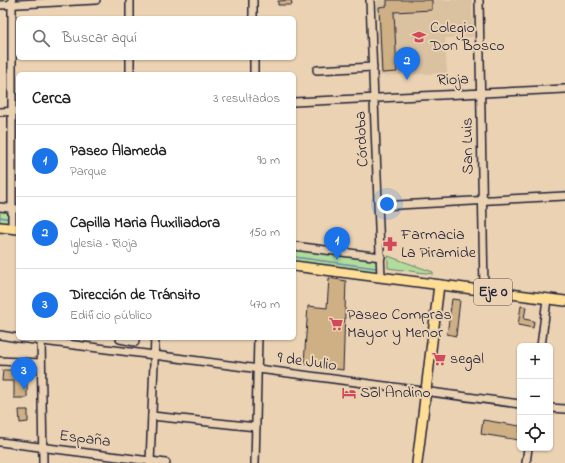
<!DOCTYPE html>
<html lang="es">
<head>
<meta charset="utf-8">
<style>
  :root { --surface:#fff; --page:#f6f6f6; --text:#222; --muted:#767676; --line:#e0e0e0; --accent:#1a73e8 }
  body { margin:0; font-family:"Indie Flower",sans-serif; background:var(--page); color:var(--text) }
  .controls { position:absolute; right:12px; bottom:12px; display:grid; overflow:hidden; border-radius:6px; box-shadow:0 1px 3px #0004 }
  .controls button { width:36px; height:36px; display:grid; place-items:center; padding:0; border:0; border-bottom:1px solid var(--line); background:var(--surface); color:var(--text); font:20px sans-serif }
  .you { position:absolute; left:387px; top:204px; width:14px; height:14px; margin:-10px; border:3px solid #fff; border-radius:50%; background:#1a73e8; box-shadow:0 0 0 6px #1a73e833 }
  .badge { display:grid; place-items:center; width:26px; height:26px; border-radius:50%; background:var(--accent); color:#fff; font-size:13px; font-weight:700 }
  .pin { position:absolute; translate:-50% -33px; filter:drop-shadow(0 1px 2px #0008) }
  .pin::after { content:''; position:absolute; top:21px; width:14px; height:12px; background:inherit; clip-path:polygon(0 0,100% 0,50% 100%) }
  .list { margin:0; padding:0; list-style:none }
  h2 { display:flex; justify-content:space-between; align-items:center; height:52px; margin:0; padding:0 16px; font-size:17px }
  h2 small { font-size:13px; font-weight:400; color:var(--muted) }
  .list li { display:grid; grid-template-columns:26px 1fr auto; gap:12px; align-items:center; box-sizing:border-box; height:72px; padding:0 16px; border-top:1px solid var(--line) }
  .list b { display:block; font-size:15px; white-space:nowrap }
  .list p { margin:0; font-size:13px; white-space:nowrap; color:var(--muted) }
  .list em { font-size:13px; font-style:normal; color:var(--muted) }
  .icon { flex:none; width:22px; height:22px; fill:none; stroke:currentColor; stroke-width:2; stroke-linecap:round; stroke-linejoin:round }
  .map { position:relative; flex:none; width:565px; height:463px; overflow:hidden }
  .search { position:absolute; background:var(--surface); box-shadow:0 1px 3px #0004; left:16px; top:16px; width:280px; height:44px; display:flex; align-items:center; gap:10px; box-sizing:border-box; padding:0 14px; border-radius:6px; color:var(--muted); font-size:15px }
  .panel { position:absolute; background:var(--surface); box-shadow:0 1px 3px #0004; left:16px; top:72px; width:280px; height:268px; border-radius:6px }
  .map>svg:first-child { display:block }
  .built { fill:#dac1a0 }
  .green { fill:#b1dc9a; stroke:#6a7f6a }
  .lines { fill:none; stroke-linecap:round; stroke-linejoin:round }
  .stream { stroke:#6c89ad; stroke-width:1.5 }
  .building { fill:#ceb084; stroke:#22223b }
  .minor-casing { stroke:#22223b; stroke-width:10 }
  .major-casing { stroke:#22223b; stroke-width:12 }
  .minor { stroke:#ead2b2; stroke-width:7 }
  .major { stroke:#fedd96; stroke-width:9 }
  .labels { text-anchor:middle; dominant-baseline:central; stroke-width:4; stroke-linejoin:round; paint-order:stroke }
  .shield { fill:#ead2b2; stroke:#5e575f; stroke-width:1 }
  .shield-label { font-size:15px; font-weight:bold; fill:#22223b }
  .poi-label { font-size:16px; fill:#22223b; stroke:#ead2b2; text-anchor:start }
  .street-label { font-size:16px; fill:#22223b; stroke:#ead2b2 }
</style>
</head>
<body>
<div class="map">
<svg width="565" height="463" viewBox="0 0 565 463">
  <rect width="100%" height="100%" fill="#ead2b2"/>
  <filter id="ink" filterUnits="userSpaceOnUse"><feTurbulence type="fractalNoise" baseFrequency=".025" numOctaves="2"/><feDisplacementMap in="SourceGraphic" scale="8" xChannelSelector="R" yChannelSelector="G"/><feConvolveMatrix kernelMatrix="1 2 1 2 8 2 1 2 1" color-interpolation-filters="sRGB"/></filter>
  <g filter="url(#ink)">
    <path class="built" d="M377 0H472L473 37 445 38 447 73 380 76Z"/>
    <g class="green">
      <path d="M0 207 18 209V229L0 227Z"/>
      <path d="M294 246 381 257V277L294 266Z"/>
      <path d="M388 256 433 272V274L388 268Z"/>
    </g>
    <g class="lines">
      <g class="stream">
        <path d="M0 217 10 219"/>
        <path d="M294 257 376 268"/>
      </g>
    </g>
    <g class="building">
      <path d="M291 0 292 5H278V1Z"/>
      <path d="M387 0H432V10L394 12 397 72 382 73 379 7 387 6Z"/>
      <path d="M329 278 346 281 343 370 304 364 308 306 327 308Z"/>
      <path d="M452 299 460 300 456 336 447 334Z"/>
      <path d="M521 306 526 307 524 319 534 321 533 328 518 325Z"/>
      <path d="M14 367H27V398H14V381H2L3 370H14Z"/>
      <path d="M19 410H28V422L20 423Z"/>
      <path d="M483 420 520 426 519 440 481 434Z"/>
    </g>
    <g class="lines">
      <defs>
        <g id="minor">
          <path d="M12 0V229"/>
          <path d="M130 0V18"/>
          <path d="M253 0V18"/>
          <path d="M370 0 381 277"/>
          <path d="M479 0 484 291"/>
          <path d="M0 5 96 0"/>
          <path d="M130 58V74"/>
          <path d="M254 58V74"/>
          <path d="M317 70 373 67"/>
          <path d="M294 102 565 89"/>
          <path d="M0 112 18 111"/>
          <path d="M379 206 565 196"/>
          <path d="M0 207 18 209"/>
          <path d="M294 246 381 257"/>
          <path d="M0 335 18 338"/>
          <path d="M19 338 154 355 520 404"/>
          <path d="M41 338 43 463"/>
          <path d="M120 338V339L135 342V338"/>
          <path d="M541 346 547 299"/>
          <path d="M0 361 41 363"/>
          <path d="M550 408 565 409"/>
          <path d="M152 416 256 427"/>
          <path d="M0 442 166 463"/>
          <path d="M150 463 155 338"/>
          <path d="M255 463 258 338"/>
          <path d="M526 463 528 448"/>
        </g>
        <g id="major">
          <path d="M0 227 18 229"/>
          <path d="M294 266 565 301"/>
          <path d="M417 463 439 285"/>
        </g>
      </defs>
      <use href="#minor" class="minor-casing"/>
      <use href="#major" class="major-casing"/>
      <use href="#minor" class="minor"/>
      <use href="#major" class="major"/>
    </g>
  </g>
  <defs>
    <symbol id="school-bare" viewBox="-9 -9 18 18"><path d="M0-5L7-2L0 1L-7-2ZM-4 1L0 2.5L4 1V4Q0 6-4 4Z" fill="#d1495b" stroke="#ead2b2" stroke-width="2.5" paint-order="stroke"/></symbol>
    <symbol id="pharmacy-bare" viewBox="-9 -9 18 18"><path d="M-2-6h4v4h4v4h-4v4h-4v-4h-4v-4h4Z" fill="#d1495b" stroke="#ead2b2" stroke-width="2.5" paint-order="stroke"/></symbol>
    <symbol id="supermarket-bare" viewBox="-9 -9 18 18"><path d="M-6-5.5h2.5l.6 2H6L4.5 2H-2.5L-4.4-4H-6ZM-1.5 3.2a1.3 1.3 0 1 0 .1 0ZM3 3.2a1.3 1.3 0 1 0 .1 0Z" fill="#d1495b" stroke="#ead2b2" stroke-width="2.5" paint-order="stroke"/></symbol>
    <symbol id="hotel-bare" viewBox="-9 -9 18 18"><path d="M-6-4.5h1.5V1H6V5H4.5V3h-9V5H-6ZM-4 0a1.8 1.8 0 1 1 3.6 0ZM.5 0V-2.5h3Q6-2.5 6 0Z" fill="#d1495b" stroke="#ead2b2" stroke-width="2.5" paint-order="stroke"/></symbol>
  </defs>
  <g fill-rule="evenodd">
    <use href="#school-bare" x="409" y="27" width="20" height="20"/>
    <use href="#pharmacy-bare" x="380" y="234" width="20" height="20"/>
    <use href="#supermarket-bare" x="326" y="314" width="20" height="20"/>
    <use href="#supermarket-bare" x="429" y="349" width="20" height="20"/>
    <use href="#hotel-bare" x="339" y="383" width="20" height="20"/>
  </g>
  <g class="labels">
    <rect class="shield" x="474" y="279" width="38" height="26" rx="3"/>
    <g class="shield-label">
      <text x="493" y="292">Eje 0</text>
    </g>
    <g class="poi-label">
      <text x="430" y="28">Colegio<tspan x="430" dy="18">Don Bosco</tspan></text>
      <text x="401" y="235">Farmacia<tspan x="401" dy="18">La Piramide</tspan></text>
      <text x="347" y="315">Paseo Compras<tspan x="347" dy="18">Mayor y Menor</tspan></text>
      <text x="450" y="359">segal</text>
      <text x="360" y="393">Sol Andino</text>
    </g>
    <g class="street-label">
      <text transform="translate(453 80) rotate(-2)">Rioja</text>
      <text transform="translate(362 139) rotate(-93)">Córdoba</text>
      <text transform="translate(468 146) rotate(-91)">San Luis</text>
      <text transform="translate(307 362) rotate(8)">9 de Julio</text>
      <text transform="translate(85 439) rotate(7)">España</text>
    </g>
  </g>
</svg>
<div class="controls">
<button>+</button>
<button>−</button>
<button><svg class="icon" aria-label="locate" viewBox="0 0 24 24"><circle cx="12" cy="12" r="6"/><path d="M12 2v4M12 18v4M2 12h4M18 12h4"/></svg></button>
</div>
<div class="you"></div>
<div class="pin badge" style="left:337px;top:260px">1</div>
<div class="pin badge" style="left:407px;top:80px">2</div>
<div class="pin badge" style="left:24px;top:390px">3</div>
<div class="search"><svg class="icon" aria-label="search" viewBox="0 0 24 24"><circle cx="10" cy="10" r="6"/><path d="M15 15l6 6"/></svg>Buscar aquí</div>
<section class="panel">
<h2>Cerca<small>3 resultados</small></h2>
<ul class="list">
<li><span class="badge">1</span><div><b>Paseo Alameda</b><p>Parque</p></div><em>90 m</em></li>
<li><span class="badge">2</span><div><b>Capilla Maria Auxiliadora</b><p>Iglesia · Rioja</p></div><em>150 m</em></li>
<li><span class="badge">3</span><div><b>Dirección de Tránsito</b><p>Edificio público</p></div><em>470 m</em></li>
</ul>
</section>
</div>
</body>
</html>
